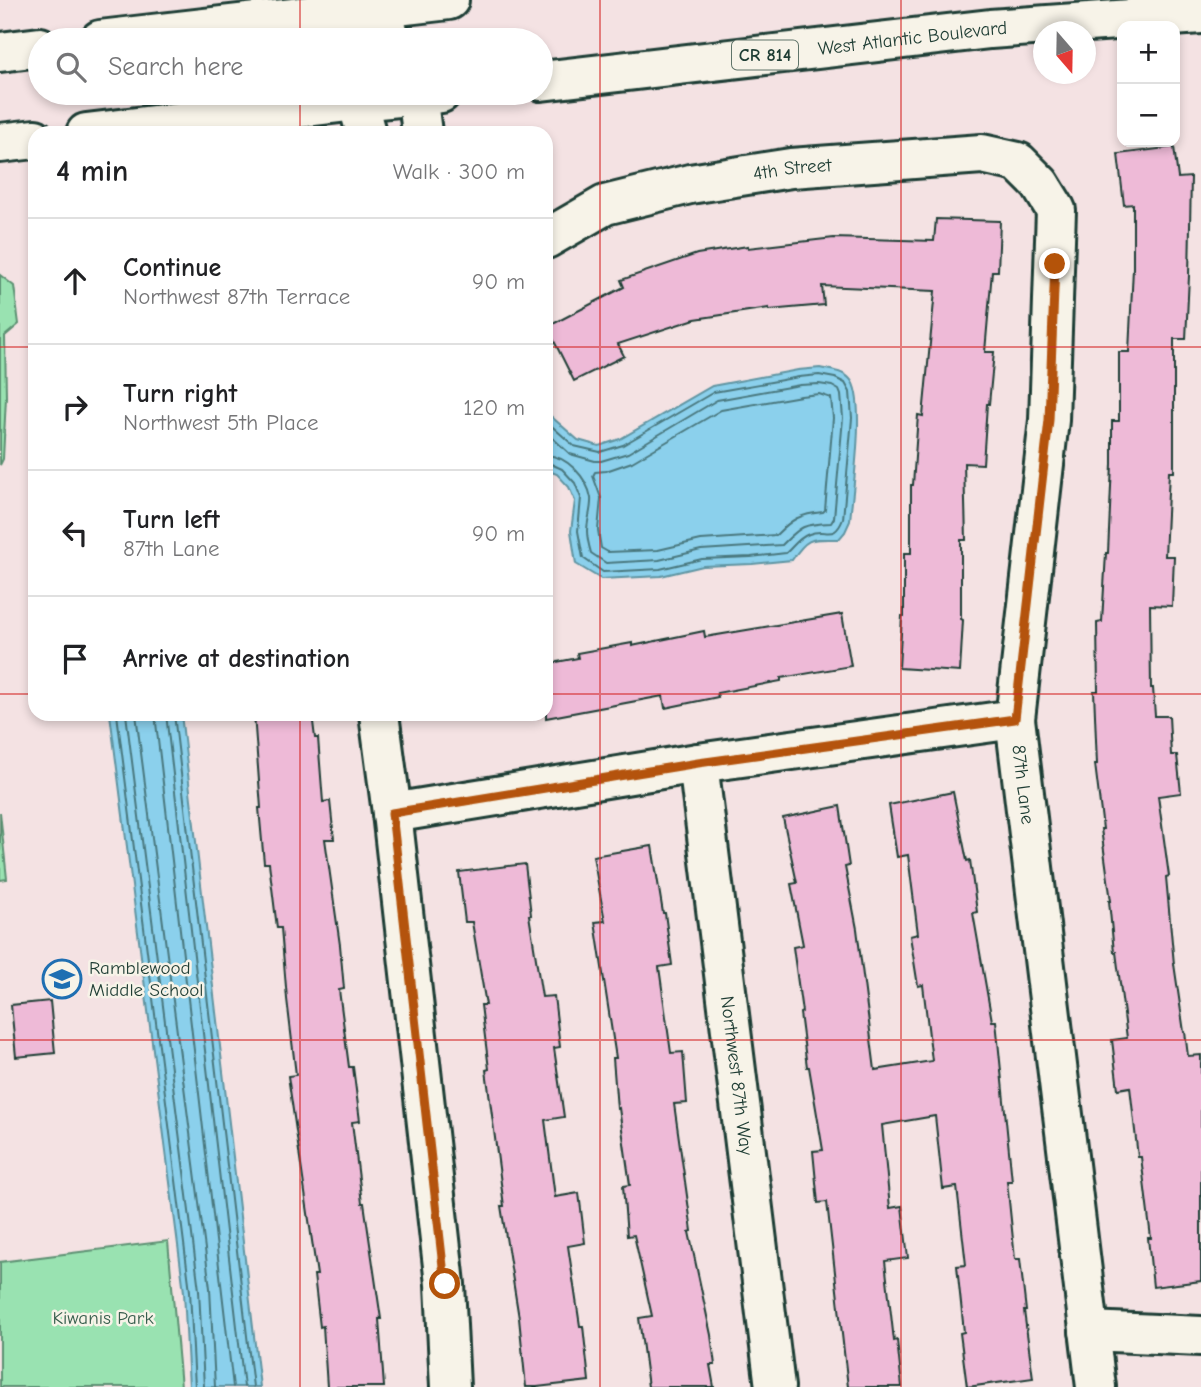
<!DOCTYPE html>
<html lang="en">
<head>
<meta charset="utf-8">
<style>
  :root { --surface:#fff; --page:#f2f2f2; --text:#202124; --muted:#757577; --line:#e0e0e0 }
  body { margin:0; font-family:"Comic Neue",sans-serif; background:var(--page); color:var(--text) }
  .controls { position:absolute; right:21px; top:21px; display:grid; overflow:hidden; border-radius:14px; box-shadow:0 4px 10px #0003 }
  .controls button { width:63px; height:63px; display:grid; place-items:center; padding:0; border:0; border-bottom:2px solid var(--line); background:var(--surface); color:var(--text); font:35px sans-serif }
  .compass { position:absolute; left:1033px; top:21px; width:63px; height:63px; border-radius:50%; background:var(--surface); box-shadow:0 4px 10px #0003; rotate:160deg }
  .stop { position:absolute; width:21px; height:21px; margin:-16px; border:5px solid #b45309; border-radius:50%; background:#fff }
  .stop.end { background:#b45309; border-color:#fff; box-shadow:0 2px 7px #0008 }
  .list { margin:0; padding:0; list-style:none }
  h2 { display:flex; justify-content:space-between; align-items:center; height:91px; margin:0; padding:0 28px; font-size:30px }
  h2 small { font-size:23px; font-weight:400; color:var(--muted) }
  .list li { display:grid; grid-template-columns:46px 1fr auto; gap:21px; align-items:center; box-sizing:border-box; height:126px; padding:0 28px; border-top:2px solid var(--line) }
  .list b { display:block; font-size:26px; white-space:nowrap }
  .list p { margin:0; font-size:23px; white-space:nowrap; color:var(--muted) }
  .list em { font-size:23px; font-style:normal; color:var(--muted) }
  .icon { flex:none; width:38px; height:38px; fill:none; stroke:currentColor; stroke-width:2; stroke-linecap:round; stroke-linejoin:round }
  .map { position:relative; flex:none; width:1201px; height:1387px; overflow:hidden }
  .search { position:absolute; background:var(--surface); box-shadow:0 4px 10px #0003; left:28px; top:28px; width:525px; height:77px; display:flex; align-items:center; gap:18px; box-sizing:border-box; padding:0 24px; border-radius:38px; color:var(--muted); font-size:26px }
  .panel { position:absolute; background:var(--surface); box-shadow:0 4px 10px #0003; left:28px; top:126px; width:525px; height:595px; border-radius:21px }
  .map>svg:first-child { display:block }
  .green { fill:#99e2b1; stroke:#5c9072; stroke-width:2 }
  .water { fill:#8bd0ec; stroke:#6095a2; stroke-width:2 }
  .lines { fill:none; stroke-linecap:round; stroke-linejoin:round }
  .shore { stroke:#4a787e; stroke-width:2 }
  .building { fill:#eebad7; stroke:#1f3d34; stroke-width:2 }
  .minor-casing { stroke:#1f3d34; stroke-width:44 }
  .primary-casing { stroke:#1f3d34; stroke-width:44 }
  .minor { stroke:#f7f3e8; stroke-width:38 }
  .primary { stroke:#f7f3e8; stroke-width:38 }
  .route { stroke:#b45309; stroke-width:9 }
  .grid { fill:none; stroke:#d62828; stroke-width:2; stroke-opacity:0.55 }
  .labels { text-anchor:middle; dominant-baseline:central; stroke-width:5; stroke-linejoin:round; paint-order:stroke }
  .shield { fill:#f7f3e8; stroke:#60746a; stroke-width:2 }
  .shield-label { font-size:18px; font-weight:bold; fill:#1f3d34 }
  .street-label { font-size:19px; fill:#1f3d34; stroke:#f7f3e8 }
  .poi-label { font-size:19px; fill:#1f3d34; stroke:#f7f3e8; text-anchor:start }
  .park-label { font-size:19px; fill:#375e4d; stroke:#f7f3e8 }
</style>
</head>
<body>
<div class="map">
<svg width="1201" height="1387" viewBox="0 0 1201 1387">
  <rect width="100%" height="100%" fill="#f4e2e3"/>
  <filter id="ink" filterUnits="userSpaceOnUse"><feTurbulence type="fractalNoise" baseFrequency=".0143" numOctaves="2"/><feDisplacementMap in="SourceGraphic" scale="14" xChannelSelector="R" yChannelSelector="G"/><feConvolveMatrix kernelMatrix="1 2 1 2 8 2 1 2 1" color-interpolation-filters="sRGB"/></filter>
  <g filter="url(#ink)">
    <g class="green">
      <path d="M0 275 14 286 19 324 5 336 6 397 3 459 0 465Z"/>
      <path d="M0 812 7 879 0 880Z"/>
      <path d="M168 1241 181 1387H0V1262Z"/>
    </g>
    <g class="water">
      <path d="M820 368C830 370 843 371 850 379 867 397 852 494 850 521L845 532 839 539C811 539 808 536 792 560L752 564 703 566 661 576 601 579 576 564 571 531 575 501 569 487 557 474 546 470V412L578 440 599 446 620 439 712 386 798 370Z"/>
      <path d="M110 714H181L260 1387H189L184 1292Z"/>
    </g>
    <g class="lines">
      <g class="shore">
        <path d="M819 394 831 398 833 418 825 510 823 512C800 514 792 519 776 535L701 540 658 550 608 552 601 548 598 530 601 498 593 476 595 472 606 471 632 462 721 410 801 396Z"/>
        <path d="M546 421 574 446 600 452 623 445 714 392 799 377 819 375 835 378 845 383 850 392 852 418 843 519C834 542 826 527 809 534 798 538 794 546 786 553L751 557 702 559 660 569 603 572 583 558 578 531 581 498 575 483 562 469 551 464H546"/>
        <path d="M546 432 570 454 595 461H601L628 453 717 400 800 385 819 384 832 386 839 390 841 395 843 418 834 518 831 523C803 524 801 526 782 545L701 550 659 560 606 563 591 553C589 546 587 538 587 531 587 520 592 509 591 498 587 477 567 456 546 455"/>
        <path d="M117 714 190 1291 195 1387"/>
        <path d="M126 714 199 1290 204 1387"/>
        <path d="M136 714 210 1288 215 1387"/>
        <path d="M155 714 233 1387"/>
        <path d="M166 714 244 1387"/>
        <path d="M174 714 253 1387"/>
      </g>
    </g>
    <g class="building">
      <path d="M1174 147 1178 178 1191 177 1189 276 1186 339H1174V472H1169L1165 556H1174L1172 606 1150 605 1151 688H1153L1155 716H1169L1171 755H1177L1181 793 1158 796 1169 876 1166 877 1174 964 1184 1032H1185L1188 1056 1201 1055V1281L1153 1287 1148 1238H1151L1141 1157H1138L1130 1087 1118 1089 1112 1040 1127 1038 1116 952H1114L1109 901H1111L1101 829H1103L1095 764H1097L1094 691H1098L1097 623 1102 622 1106 553H1108L1112 464V421H1119V352H1129L1133 268V204L1124 205 1118 154Z"/>
      <path d="M936 219 1000 221 998 271H992L985 352H994L989 404H987L983 464 964 463 966 540H961V619L963 620 960 672 899 668 902 616H904V553H911V485H913L918 415 923 416 935 291 822 286 824 305 769 310V308L695 319 618 344 624 356 574 381 547 327 624 287 621 280 697 254 748 246V248L834 238 934 241Z"/>
      <path d="M842 614 851 666 781 678V681L717 693 718 697 665 708 663 696 546 718V664L578 658 577 653 632 643V646L704 631 705 637Z"/>
      <path d="M254 714H312L315 738H318L323 802 330 801 334 839H325L340 945 344 989 339 990 349 1067H353L360 1121 352 1122 362 1203H364L381 1319H379L384 1387H327L323 1326 320 1327 314 1275H317L288 1076 296 1075 287 999 281 928H277L269 863H264L259 808H261Z"/>
      <path d="M953 792 967 861 970 860 977 912 973 913 992 1021H996L1012 1181H1007L1015 1259H1020L1026 1311H1024L1033 1378 967 1387 960 1333 964 1332 957 1266 966 1265 957 1187 943 1189 935 1116 882 1125 890 1208 902 1206 908 1258 885 1261 894 1341 897 1340 902 1387H848L827 1202 818 1203 813 1151 823 1150 809 1067H807L800 1013 802 1012 793 947 803 945 791 884 797 883 783 818 840 806 849 866 845 867 857 929 875 1070 932 1061 923 985 918 986 910 936 918 934 908 855 897 857 889 805Z"/>
      <path d="M652 846 663 913H665L672 965 659 967 671 1053 683 1052 687 1103 674 1104 692 1231 689 1232 711 1335 715 1365H710L714 1387H648L639 1318 652 1316 634 1235 627 1236 623 1186 630 1185 619 1108 617 1109 613 1058H616L595 922 605 921 593 856Z"/>
      <path d="M525 864 531 915H529L542 997 554 996 560 1047 554 1048 564 1117 545 1120 555 1197 579 1193 585 1243 568 1246 580 1326H583L589 1381 537 1387H526L519 1318 501 1206H504L486 1070 489 1069 481 1005H486L472 922H465L459 872Z"/>
      <path d="M50 1001 55 1053 16 1057 11 1005Z"/>
    </g>
    <g class="lines">
      <defs>
        <g id="minor">
          <path d="M376 0 377 7 392 40"/>
          <path d="M358 93 357 101 366 133"/>
          <path d="M417 93 422 133"/>
          <path id="s1" d="M546 239 605 205 690 184 791 168 982 154 1018 162 1040 184 1056 210 1049 420 1015 719 1096 1387"/>
          <path d="M379 714 392 813 445 1284 450 1387"/>
          <path id="s2" d="M698 763 775 1387"/>
          <path d="M392 813 698 763 1015 719"/>
          <path d="M1089 1331 1201 1336"/>
        </g>
        <g id="primary">
          <path d="M100 40 449 0"/>
          <path d="M0 52 40 47"/>
          <path id="s3" d="M541 81 990 29 1201 14"/>
          <path d="M86 133 357 101 441 93"/>
          <path d="M0 143 35 139"/>
        </g>
      </defs>
      <use href="#minor" class="minor-casing"/>
      <use href="#primary" class="primary-casing"/>
      <use href="#minor" class="minor"/>
      <use href="#primary" class="primary"/>
    </g>
  </g>
  <g class="lines" filter="url(#ink)">
    <path class="route" d="M445 1284 392 813 698 763 1015 719 1049 420 1055 264"/>
  </g>
  <path class="grid" d="M300 0V40M600 0V1387M901 0V1387M300 93V133M0 347H35M546 347H1201M0 694H35M546 694H1201M300 714V1387M0 1040H1201"/>
  <defs>
    <symbol id="school-ring" viewBox="-11 -11 22 22"><circle r="9.5" fill="#f7f3e8" stroke="#1f6fb2" stroke-width="1.5"/><path d="M0-5L7-2L0 1L-7-2ZM-4 1L0 2.5L4 1V4Q0 6-4 4Z" fill="#1f6fb2"/></symbol>
  </defs>
  <g fill-rule="evenodd">
    <use href="#school-ring" x="40" y="957" width="44" height="44"/>
  </g>
  <g class="labels">
    <rect class="shield" x="732" y="40.5" width="66" height="29" rx="5"/>
    <g class="shield-label">
      <text x="765" y="55">CR 814</text>
    </g>
    <g class="street-label">
      <text stroke="none"><textPath href="#s3" startOffset="374">West Atlantic Boulevard</textPath></text>
      <text stroke="none"><textPath href="#s1" startOffset="259">4th Street</textPath></text>
      <text stroke="none"><textPath href="#s1" startOffset="1125">87th Lane</textPath></text>
      <text stroke="none"><textPath href="#s2" startOffset="315">Northwest 87th Way</textPath></text>
    </g>
    <g class="poi-label">
      <text x="89" y="968">Ramblewood<tspan x="89" dy="22">Middle School</tspan></text>
    </g>
    <g class="park-label">
      <text x="103" y="1318">Kiwanis Park</text>
    </g>
  </g>
</svg>
<div class="controls">
<button>+</button>
<button>−</button>
</div>
<svg class="compass" viewBox="-18 -18 36 36"><path d="M0-13l5 13h-10z" fill="#e53935"/><path d="M0 13l5-13h-10z" fill="#757577"/></svg>
<div class="stop" style="left:445px;top:1284px"></div>
<div class="stop end" style="left:1055px;top:264px"></div>
<div class="search"><svg class="icon" aria-label="search" viewBox="0 0 24 24"><circle cx="10" cy="10" r="6"/><path d="M15 15l6 6"/></svg>Search here</div>
<section class="panel">
<h2>4 min<small>Walk · 300 m</small></h2>
<ul class="list">
<li><svg class="icon" aria-label="ahead" viewBox="0 0 24 24"><path d="M12 20V5M6 11l6-6 6 6"/></svg><div><b>Continue</b><p>Northwest 87th Terrace</p></div><em>90 m</em></li>
<li><svg class="icon" aria-label="right" viewBox="0 0 24 24"><path d="M7 20v-9h11M14 6l5 5-5 5"/></svg><div><b>Turn right</b><p>Northwest 5th Place</p></div><em>120 m</em></li>
<li><svg class="icon" aria-label="left" viewBox="0 0 24 24"><path d="M17 20v-9H6M10 6l-5 5 5 5"/></svg><div><b>Turn left</b><p>87th Lane</p></div><em>90 m</em></li>
<li><svg class="icon" aria-label="arrive" viewBox="0 0 24 24"><path d="M6 21V4h12l-3 4 3 4H6"/></svg><div><b>Arrive at destination</b></div></li>
</ul>
</section>
</div>
</body>
</html>
